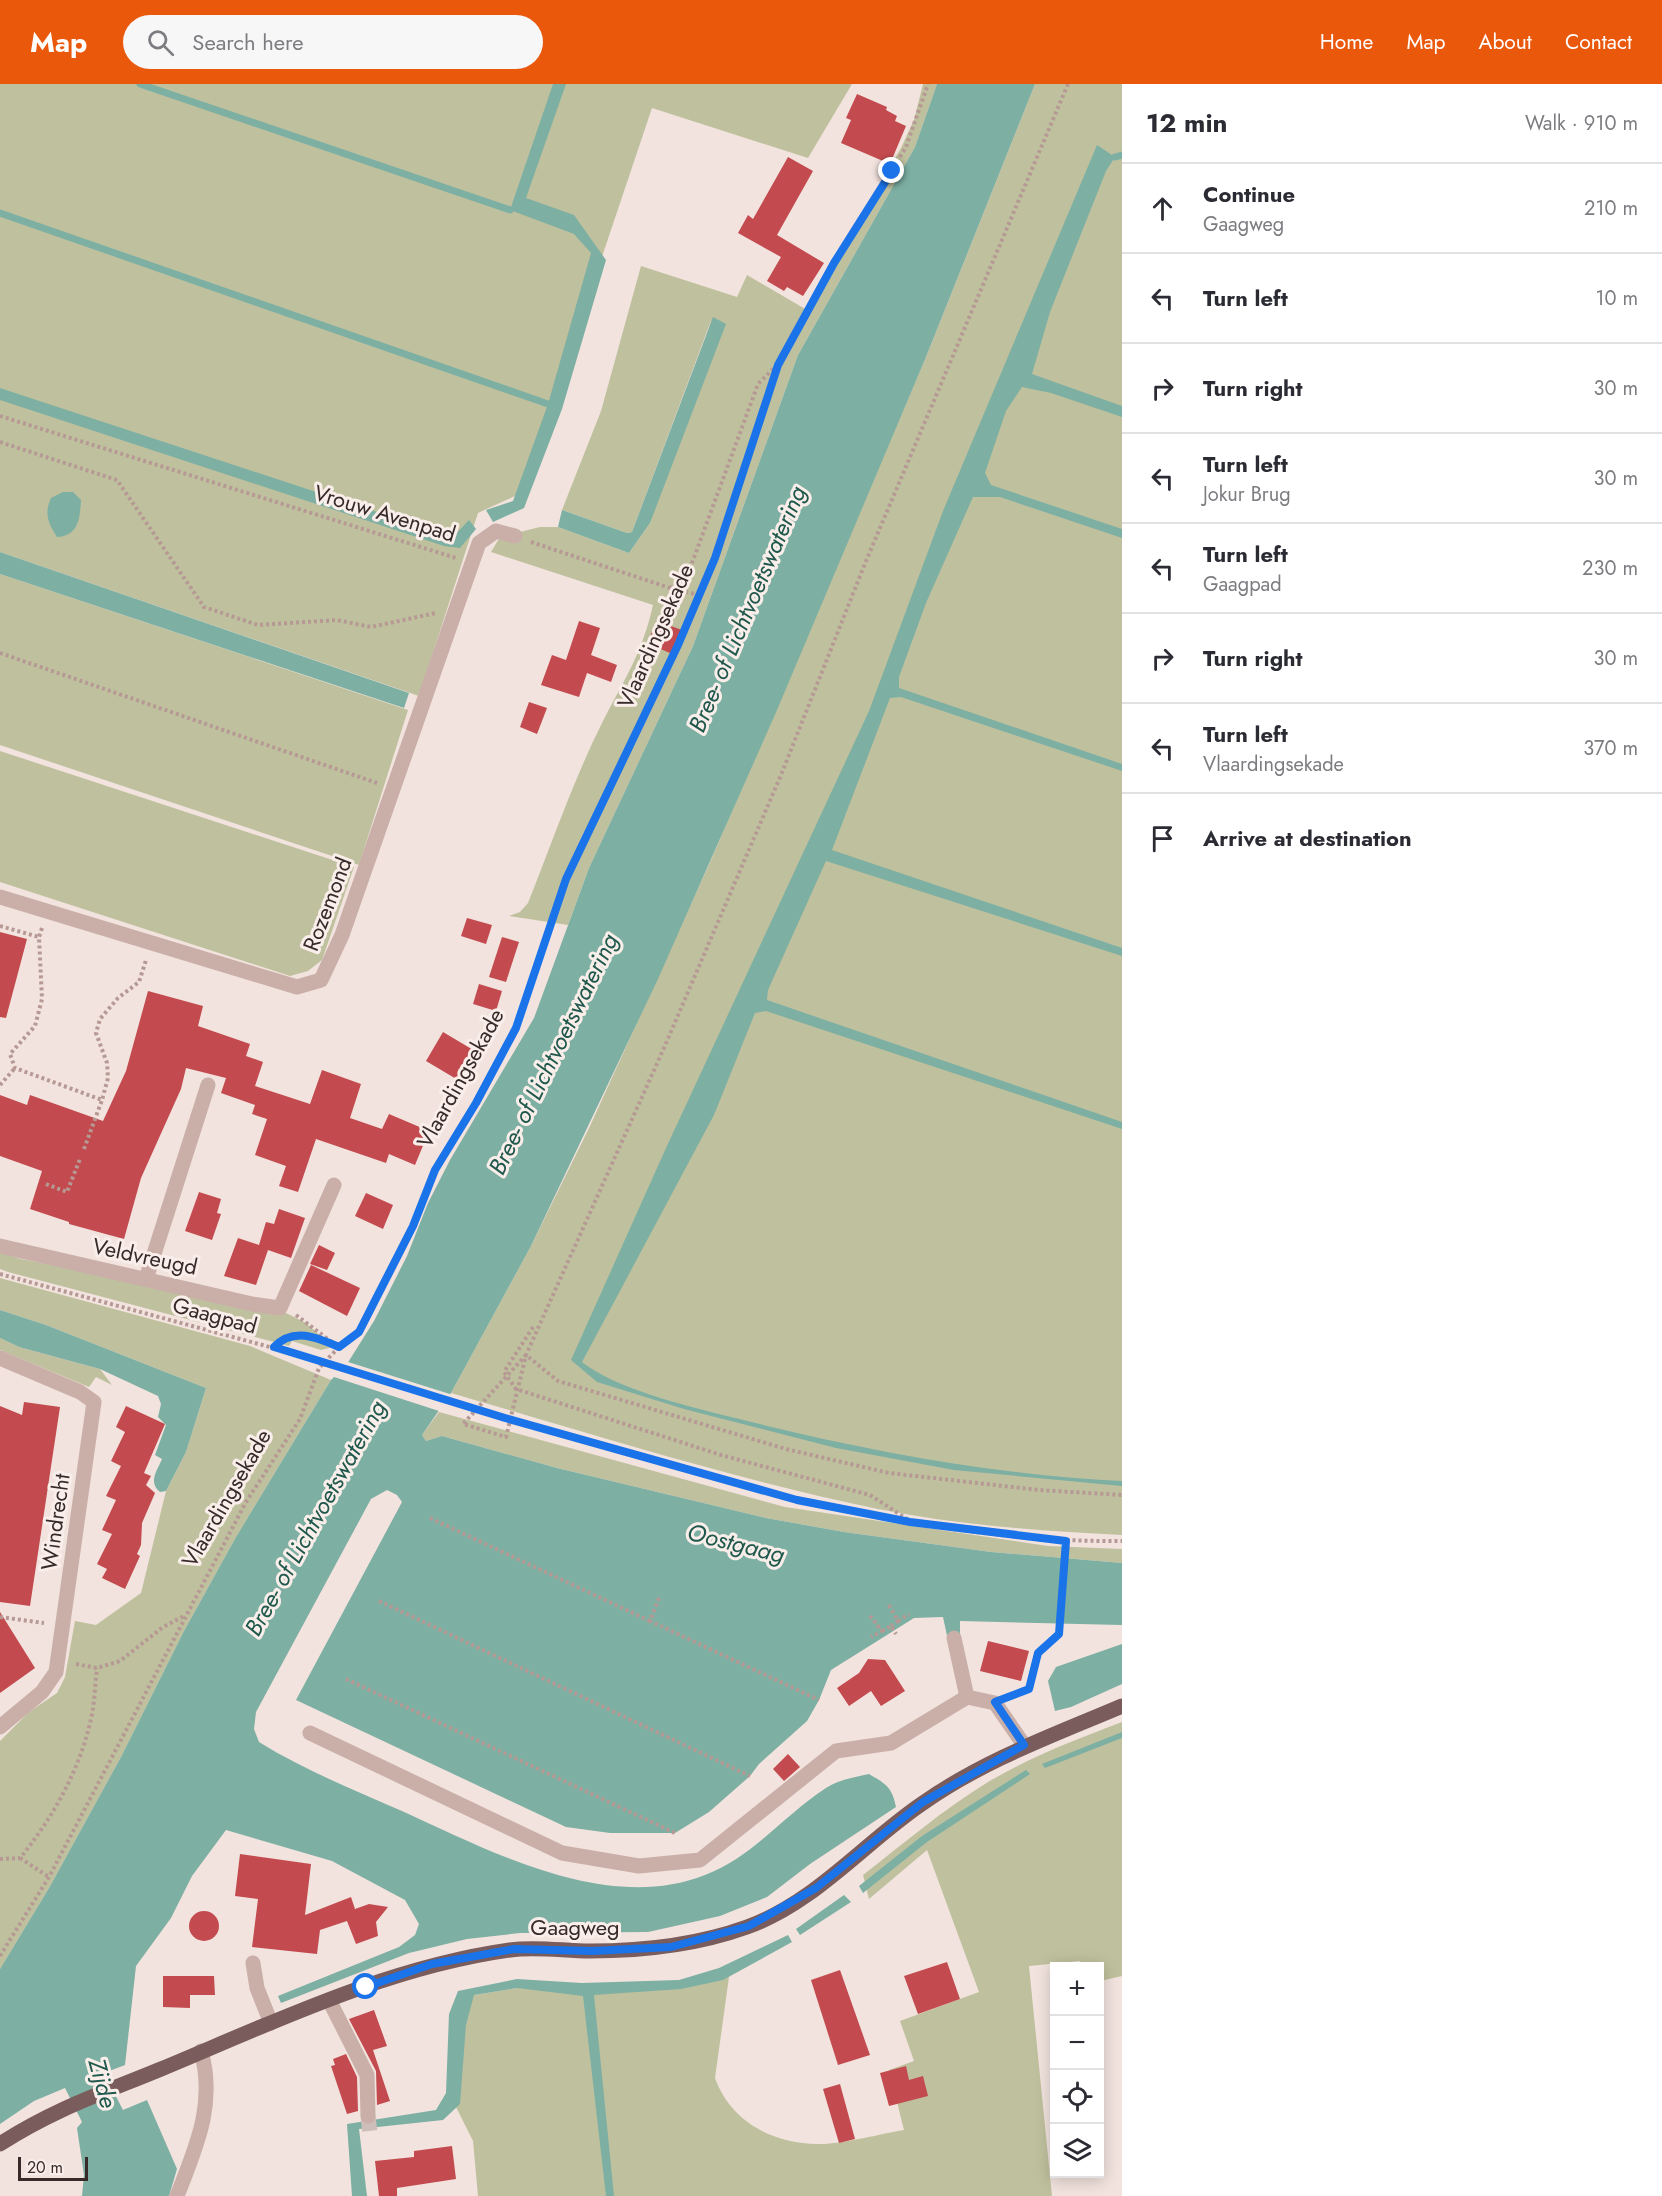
<!DOCTYPE html>
<html lang="en">
<head>
<meta charset="utf-8">
<style>
  :root { --surface:#fff; --page:#f7f7f7; --text:#2b2b33; --muted:#7c7c81; --line:#e1e1e2; --accent:#ea580c }
  body { margin:0; font-family:Jost,sans-serif; background:var(--page); color:var(--text) }
  .controls { position:absolute; right:18px; bottom:18px; display:grid; overflow:hidden; border-radius:0px; box-shadow:0 3px 15px #0003 }
  .controls button { width:54px; height:54px; display:grid; place-items:center; padding:0; border:0; border-bottom:2px solid var(--line); background:var(--surface); color:var(--text); font:30px sans-serif }
  .scale { position:absolute; left:18px; bottom:15px; width:70px; box-sizing:border-box; padding-left:6px; border:3px solid #372a29; border-top:0; font-size:16px; line-height:21px; white-space:nowrap; color:#372a29; -webkit-text-stroke:4px #faeeea; paint-order:stroke }
  .stop { position:absolute; width:18px; height:18px; margin:-14px; border:4px solid #1a73e8; border-radius:50%; background:#fff }
  .stop.end { background:#1a73e8; border-color:#fff; box-shadow:0 2px 6px #0008 }
  .list { margin:0; padding:0; list-style:none }
  h2 { display:flex; justify-content:space-between; align-items:center; height:78px; margin:0; padding:0 24px; font-size:26px }
  h2 small { font-size:20px; font-weight:400; color:var(--muted) }
  .list li { display:grid; grid-template-columns:39px 1fr auto; gap:18px; align-items:center; box-sizing:border-box; height:90px; padding:0 24px; border-top:2px solid var(--line) }
  .list b { display:block; font-size:22px; white-space:nowrap }
  .list p { margin:0; font-size:20px; white-space:nowrap; color:var(--muted) }
  .list em { font-size:20px; font-style:normal; color:var(--muted) }
  .icon { flex:none; width:33px; height:33px; fill:none; stroke:currentColor; stroke-width:2; stroke-linecap:round; stroke-linejoin:round }
  .map { position:relative; flex:none; width:1122px; height:2112px; overflow:hidden }
  header { display:flex; align-items:center; gap:36px; box-sizing:border-box; height:84px; padding:0 30px; background:var(--accent); color:#fff }
  header strong { font-size:28px }
  nav { display:flex; gap:33px; margin-inline-start:auto; font-size:21px }
  .search { width:420px; height:54px; background:var(--page); display:flex; align-items:center; gap:15px; box-sizing:border-box; padding:0 21px; border-radius:33px; color:var(--muted); font-size:22px }
  main { display:flex }
  aside { flex:1; background:var(--surface) }
  .map>svg:first-child { display:block }
  .green { fill:#bfc19e }
  .water { fill:#7dafa3 }
  .pier { fill:#f2e3de }
  .lines { fill:none; stroke-linecap:round; stroke-linejoin:round }
  .stream { stroke:#7dafa3; stroke-width:7 }
  .building { fill:#c34a4e }
  .minor-tunnel { stroke:#cdbeba; stroke-width:15; stroke-dasharray:15 8; stroke-linecap:butt }
  .path { stroke:#b69994; stroke-width:4; stroke-dasharray:3 3; stroke-linecap:butt }
  .minor { stroke:#caafa9; stroke-width:15 }
  .major { stroke:#795c5b; stroke-width:15 }
  .path-bridge { stroke:#b69994; stroke-width:4; stroke-dasharray:3 3; stroke-linecap:butt }
  .route { stroke:#1a73e8; stroke-width:8 }
  .labels { text-anchor:middle; dominant-baseline:central; stroke-width:6; stroke-linejoin:round; paint-order:stroke }
  .street-label { font-size:22px; fill:#372a29; stroke:#faeeea }
  .water-label { font-size:24px; font-style:italic; fill:#1f584c; stroke:#faeeea }
</style>
</head>
<body>
<header>
<strong>Map</strong>
<div class="search"><svg class="icon" aria-label="search" viewBox="0 0 24 24"><circle cx="10" cy="10" r="6"/><path d="M15 15l6 6"/></svg>Search here</div>
<nav><a>Home</a><a>Map</a><a>About</a><a>Contact</a></nav>
</header>
<main>
<div class="map">
<svg width="1122" height="2112" viewBox="0 0 1122 2112">
  <rect width="100%" height="100%" fill="#f2e3de"/>
  <g class="green">
    <path d="M0 0H852L808 74 652 24 532 381 515 412 478 429 419 612 0 468Z"/>
    <path d="M923 0H937L915 63 798 271 693 562 589 784 568 841 509 832 520 828 528 819C552 759 573 697 602 639 624 596 642 570 653 521L491 468 500 453 540 443H558L629 469 650 439 712 234 632 448 627 449 562 426 601 327 641 182 737 213 747 191 807 226 901 64 914 36Z"/>
    <path d="M1035 0H1122V1451C1040 1447 958 1441 878 1425 733 1395 592 1350 451 1309L531 1162 590 1042 711 776 926 273Z"/>
    <path d="M0 490 408 626 359 781 0 661Z"/>
    <path d="M0 667 354 783 322 876 308 887 290 892 0 798Z"/>
    <path d="M0 1168 21 1175 282 1227 306 1239 333 1263 321 1266 292 1257 289 1262 8 1188 0 1185Z"/>
    <path d="M0 1194 250 1262 331 1296 236 1453 184 1547 121 1673 49 1804 0 1885V1657L29 1628 57 1609 65 1593 75 1537 96 1541 141 1509 166 1407 186 1368 206 1304 46 1241 0 1226Z"/>
    <path d="M0 1254 19 1263 100 1285 112 1301 96 1293 89 1303 0 1266Z"/>
    <path d="M439 1328 785 1423 1048 1462 1122 1465V1479L991 1468 844 1448 766 1434 557 1384 442 1352 426 1357 422 1351Z"/>
    <path d="M1122 1638V1892L1100 1897V1882H1081L1080 1877 1029 1882 1052 2112H478L473 2057 451 2013 460 1936 474 1911 517 1904 650 1906 729 1893 715 1994C731 2038 772 2059 817 2060 840 2061 879 2050 904 2046L889 1986 914 1977 900 1937 979 1908 927 1766 869 1815 863 1791C904 1759 944 1725 988 1698 1030 1673 1077 1655 1122 1638Z"/>
  </g>
  <g class="water">
    <path d="M553 0H566L526 114 574 131 606 176 562 325 524 424 493 438 486 426 513 417 548 320 591 169 574 150 510 126Z"/>
    <path d="M937 0H1035L926 273 777 626 658 895 531 1162 451 1309 422 1351 426 1357 442 1352 557 1384 766 1434 844 1448 991 1468 1122 1479V1541L960 1537V1560L949 1561 943 1533 914 1534 831 1586 819 1616 807 1637 759 1680 750 1692 709 1728 675 1749H610L566 1743 296 1616 402 1418 397 1411 387 1406 371 1415 256 1628 254 1645 259 1658C304 1686 354 1706 402 1727 490 1767 607 1830 705 1791 753 1773 784 1731 826 1704 838 1696 855 1693 869 1690 886 1700 892 1703 896 1723L810 1780 767 1813 720 1832 648 1848 520 1849 467 1855 409 1869 281 1919 278 1912 399 1863 415 1851 419 1840 405 1816 332 1777 226 1746 192 1792 171 1834 136 1882 125 1981 104 1989 123 2026 147 2016 177 2085 169 2112H82L84 2091 77 2044 82 2038 65 2004 34 2017 0 2040V1885L49 1804 121 1673 184 1547 236 1453 331 1296 347 1280 374 1237 407 1172 428 1119 450 1076 534 934 589 784 693 562 798 271 915 63Z"/>
    <path d="M1097 61 1115 73 1106 87 1050 228 1032 290 1122 322V333L1051 309 1022 303 1006 327 985 389 991 401 1122 445V454L1000 413H973L926 519 899 593V604L1122 680V687L901 613 890 614 832 766 1122 864V872L826 777 768 906 767 916 1122 1038V1045L766 927 755 929 714 1031 582 1278C616 1305 684 1321 727 1332 858 1365 986 1390 1122 1397V1402L954 1386 836 1364 684 1325 597 1298 571 1276 666 1064 869 627 943 427Z"/>
    <path d="M713 233 726 240 650 439 629 469 558 443 562 426 627 449 632 448Z"/>
    <path d="M0 304 453 453 469 436 476 445 460 464 444 462 0 316Z"/>
    <path d="M63 408H73L81 416C80 435 78 452 57 453 48 439 44 430 51 414Z"/>
    <path d="M0 468 409 609 404 624 0 490Z"/>
    <path d="M0 1226 46 1241 206 1304 186 1368 166 1407 160 1408C148 1398 157 1387 162 1375L155 1371 166 1341 158 1333 161 1320 158 1312 100 1285 19 1263 0 1254Z"/>
    <path d="M1122 1560V1600L1071 1623 1055 1627 1048 1597 1056 1583Z"/>
    <path d="M1122 1648V1654L1045 1684 1042 1680Z"/>
    <path d="M1026 1686 1030 1690 927 1758 863 1809 859 1802 922 1752Z"/>
    <path d="M844 1811 851 1818 800 1851 796 1845Z"/>
    <path d="M788 1851 792 1858 723 1896 681 1905 594 1911 614 2112H606L583 1912 517 1904 474 1911 466 1941 460 2020 443 2036 359 2045 367 2112H352L347 2040 436 2026 446 2009 449 1930 458 1907 517 1895 582 1899 679 1896 719 1884Z"/>
  </g>
  <path class="pier" d="M345 1277 453 1311 442 1328 331 1292Z"/>
  <g class="lines">
    <g class="stream">
      <path d="M140 0 510 126"/>
      <path d="M1115 73 1122 71"/>
      <path d="M0 129 548 320"/>
    </g>
  </g>
  <g class="building">
    <path d="M857 10 887 23 886 26 897 32 895 37 906 42 890 80 841 59 851 36 846 34Z"/>
    <path d="M788 73 813 87 777 151 824 179 803 212 787 203 784 207 767 197 781 173 738 149 748 131 753 135Z"/>
    <path d="M579 537 600 544 591 571 617 581 611 598 587 589 579 613 541 601 552 571 566 576Z"/>
    <path d="M657 537 682 546 672 570 647 559Z"/>
    <path d="M529 618 547 624 537 650 520 643Z"/>
    <path d="M467 834 492 841 486 860 461 852Z"/>
    <path d="M0 848 27 855 6 934 0 933Z"/>
    <path d="M502 853 519 858 506 898 489 893Z"/>
    <path d="M479 900 502 907 496 927 473 920Z"/>
    <path d="M148 907 203 922 198 942 250 960 246 972 263 978 255 1002 310 1020 322 986 361 1000 350 1034 382 1045 389 1030 429 1047 415 1081 389 1070 386 1079 316 1055 298 1108 279 1102 286 1082 255 1071 267 1035 252 1030 255 1021 221 1009 226 994 186 984 181 1005 141 1094 124 1155 69 1140V1138L30 1125 42 1087 0 1072V1011L27 1021 30 1011 103 1037 126 987Z"/>
    <path d="M443 948 475 967 458 996 426 977Z"/>
    <path d="M199 1108 221 1115 217 1129 221 1130 212 1156 185 1147Z"/>
    <path d="M366 1109 393 1121 383 1145 355 1132Z"/>
    <path d="M279 1125 305 1134 291 1174 268 1166 256 1201 224 1192 238 1154 259 1161 266 1138 274 1140Z"/>
    <path d="M319 1161 335 1169 327 1186 310 1180Z"/>
    <path d="M311 1181 360 1204 347 1232 299 1207Z"/>
    <path d="M24 1318 60 1323 30 1522 0 1518V1322L22 1331Z"/>
    <path d="M126 1322 165 1340 144 1389 151 1392 146 1401 155 1409 142 1439 141 1461 137 1470 140 1472 125 1505 102 1494 107 1485 97 1480 112 1450 102 1446 116 1416 106 1412 121 1382 111 1377 125 1348 116 1343Z"/>
    <path d="M0 1528 35 1584 0 1609Z"/>
    <path d="M988 1557 1029 1567 1021 1597 980 1587Z"/>
    <path d="M868 1575 885 1576 905 1607 881 1622 871 1607 849 1622 837 1604 859 1589Z"/>
    <path d="M788 1670 800 1683 784 1697 773 1685Z"/>
    <path d="M240 1770 311 1780 305 1831 351 1813 355 1825 369 1820 388 1823 376 1838 378 1852 356 1860 347 1837 320 1846 317 1870 252 1863 258 1815 235 1812Z"/>
    <circle cx="204" cy="1842" r="15"/>
    <path d="M947 1878 960 1915 918 1930 904 1892Z"/>
    <path d="M840 1886 870 1971 838 1981 811 1896Z"/>
    <path d="M163 1892H214L215 1911H190V1924L163 1923Z"/>
    <path d="M374 1926 387 1962 373 1966 390 2017 377 2021 376 1987 349 1935Z"/>
    <path d="M346 1970 357 1993 358 2027 347 2030 331 1982 335 1981 333 1975Z"/>
    <path d="M906 1982 909 1996 923 1992 928 2012 889 2022 880 1989Z"/>
    <path d="M840 2000 855 2055 839 2059 823 2005Z"/>
    <path d="M452 2062 456 2095 397 2104V2112H379L375 2077 414 2073V2067Z"/>
  </g>
  <g class="lines">
    <path class="minor-tunnel" d="M368 2032 370 2049"/>
    <g class="path">
      <path d="M1068 0 866 477 781 691 664 964 526 1271 506 1353 463 1340 526 1271 558 1297 786 1365 889 1389 1039 1406 1122 1411"/>
      <path d="M0 332 456 474"/>
      <path d="M0 358 117 396 204 523 258 541 337 536 371 543 436 529"/>
      <path d="M531 458 670 504 699 511"/>
      <path d="M670 504 685 498 758 300 777 281"/>
      <path d="M0 569 377 699"/>
      <path d="M0 842 39 853"/>
      <path d="M42 844 39 853 42 915 35 942 10 970 15 984 102 1016 108 994 107 979 96 949 100 935 118 914 139 898 146 876"/>
      <path d="M0 1001 15 984"/>
      <path d="M84 1065 102 1016"/>
      <path d="M46 1100 67 1108 80 1075"/>
      <path d="M0 1190 292 1269"/>
      <path d="M296 1231 333 1259"/>
      <path d="M533 1243 504 1288 516 1305 721 1371 870 1411 907 1435"/>
      <path d="M274 1263C293 1243 316 1253 339 1263"/>
      <path d="M505 1334C706 1391 911 1459 1122 1457"/>
      <path d="M430 1434 650 1537"/>
      <path d="M659 1514 650 1537 819 1616"/>
      <path d="M379 1517 750 1692"/>
      <path d="M889 1521 898 1537 891 1542"/>
      <path d="M870 1532 882 1547 871 1553"/>
      <path d="M0 1533 44 1539"/>
      <path d="M898 1537 909 1530"/>
      <path d="M882 1547 891 1542 896 1550"/>
      <path d="M76 1580 97 1584 120 1577 163 1543 184 1532"/>
      <path d="M346 1595 675 1749"/>
      <path d="M1012 1612 1029 1605 1038 1569 1059 1550 1066 1457"/>
      <path d="M20 1774 49 1793"/>
      <path d="M0 1775 20 1774C53 1734 82 1682 92 1630 95 1615 95 1599 97 1584"/>
      <path d="M0 1872 49 1793 246 1418 300 1335 319 1284 339 1263 359 1248 413 1142 435 1086 476 1019 516 944 566 795 678 561 715 474 778 281 834 179 906 63 928 0"/>
    </g>
    <g class="minor">
      <path d="M0 813 297 903 321 896 342 851 479 459 496 447 515 452"/>
      <path d="M0 1162 252 1220 280 1224 334 1101"/>
      <path d="M146 1195 208 1001"/>
      <path d="M0 1274 80 1308 94 1318 56 1588 42 1608 0 1643"/>
      <path d="M954 1554 967 1613"/>
      <path d="M310 1649 562 1769 639 1782 700 1776 836 1667 891 1659 967 1613 995 1619 1024 1661"/>
      <path d="M253 1879 257 1904 271 1939"/>
      <path d="M329 1916 367 1991 368 2032"/>
      <path d="M177 2112C196 2063 216 2020 201 1967"/>
    </g>
    <path class="major" d="M0 2060C54 2025 103 2009 161 1985 274 1938 388 1883 510 1866 536 1862 564 1867 590 1867 643 1867 697 1861 747 1843 815 1819 865 1758 923 1719 984 1676 1054 1651 1122 1622"/>
    <path class="path-bridge" d="M292 1269 505 1334"/>
  </g>
  <g class="lines">
    <path class="route" d="M366 1903 432 1880 514 1865 592 1867 671 1863 749 1842 816 1804 923 1718 1024 1661 995 1618 1029 1605 1038 1569 1059 1550 1066 1457 910 1438 797 1416 505 1334 274 1263C293 1243 316 1253 339 1263L359 1248 413 1142 435 1086 476 1019 516 944 566 795 678 561 715 474 778 281 834 179 892 87"/>
  </g>
  <g class="labels">
    <g class="street-label">
      <text transform="translate(385 429) rotate(17)">Vrouw Avenpad</text>
      <text transform="translate(655 552) rotate(-66)">Vlaardingsekade</text>
      <text transform="translate(327 820) rotate(-69)">Rozemond</text>
      <text transform="translate(460 994) rotate(-61)">Vlaardingsekade</text>
      <text transform="translate(145 1172) rotate(12)">Veldvreugd</text>
      <text transform="translate(215 1231) rotate(15)">Gaagpad</text>
      <text transform="translate(226 1414) rotate(-60)">Vlaardingsekade</text>
      <text transform="translate(55 1438) rotate(-82)">Windrecht</text>
      <text x="575" y="1843">Gaagweg</text>
    </g>
    <g class="water-label">
      <text transform="translate(747 525) rotate(-67)">Bree- of Lichtvoetswatering</text>
      <text transform="translate(553 970) rotate(-64)">Bree- of Lichtvoetswatering</text>
      <text transform="translate(315 1434) rotate(-61)">Bree- of Lichtvoetswatering</text>
      <text transform="translate(736 1459) rotate(14)">Oostgaag</text>
      <text transform="translate(103 1999) rotate(75)">Zijde</text>
    </g>
  </g>
</svg>
<div class="controls">
<button>+</button>
<button>−</button>
<button><svg class="icon" aria-label="locate" viewBox="0 0 24 24"><circle cx="12" cy="12" r="6"/><path d="M12 2v4M12 18v4M2 12h4M18 12h4"/></svg></button>
<button><svg class="icon" aria-label="layers" viewBox="0 0 24 24"><path d="M12 4l9 5-9 5-9-5zM3 14l9 5 9-5"/></svg></button>
</div>
<div class="scale">20 m</div>
<div class="stop" style="left:366px;top:1903px"></div>
<div class="stop end" style="left:892px;top:87px"></div>
</div>
<aside>
<h2>12 min<small>Walk · 910 m</small></h2>
<ul class="list">
<li><svg class="icon" aria-label="ahead" viewBox="0 0 24 24"><path d="M12 20V5M6 11l6-6 6 6"/></svg><div><b>Continue</b><p>Gaagweg</p></div><em>210 m</em></li>
<li><svg class="icon" aria-label="left" viewBox="0 0 24 24"><path d="M17 20v-9H6M10 6l-5 5 5 5"/></svg><div><b>Turn left</b></div><em>10 m</em></li>
<li><svg class="icon" aria-label="right" viewBox="0 0 24 24"><path d="M7 20v-9h11M14 6l5 5-5 5"/></svg><div><b>Turn right</b></div><em>30 m</em></li>
<li><svg class="icon" aria-label="left" viewBox="0 0 24 24"><path d="M17 20v-9H6M10 6l-5 5 5 5"/></svg><div><b>Turn left</b><p>Jokur Brug</p></div><em>30 m</em></li>
<li><svg class="icon" aria-label="left" viewBox="0 0 24 24"><path d="M17 20v-9H6M10 6l-5 5 5 5"/></svg><div><b>Turn left</b><p>Gaagpad</p></div><em>230 m</em></li>
<li><svg class="icon" aria-label="right" viewBox="0 0 24 24"><path d="M7 20v-9h11M14 6l5 5-5 5"/></svg><div><b>Turn right</b></div><em>30 m</em></li>
<li><svg class="icon" aria-label="left" viewBox="0 0 24 24"><path d="M17 20v-9H6M10 6l-5 5 5 5"/></svg><div><b>Turn left</b><p>Vlaardingsekade</p></div><em>370 m</em></li>
<li><svg class="icon" aria-label="arrive" viewBox="0 0 24 24"><path d="M6 21V4h12l-3 4 3 4H6"/></svg><div><b>Arrive at destination</b></div></li>
</ul>
</aside>
</main>
</body>
</html>
